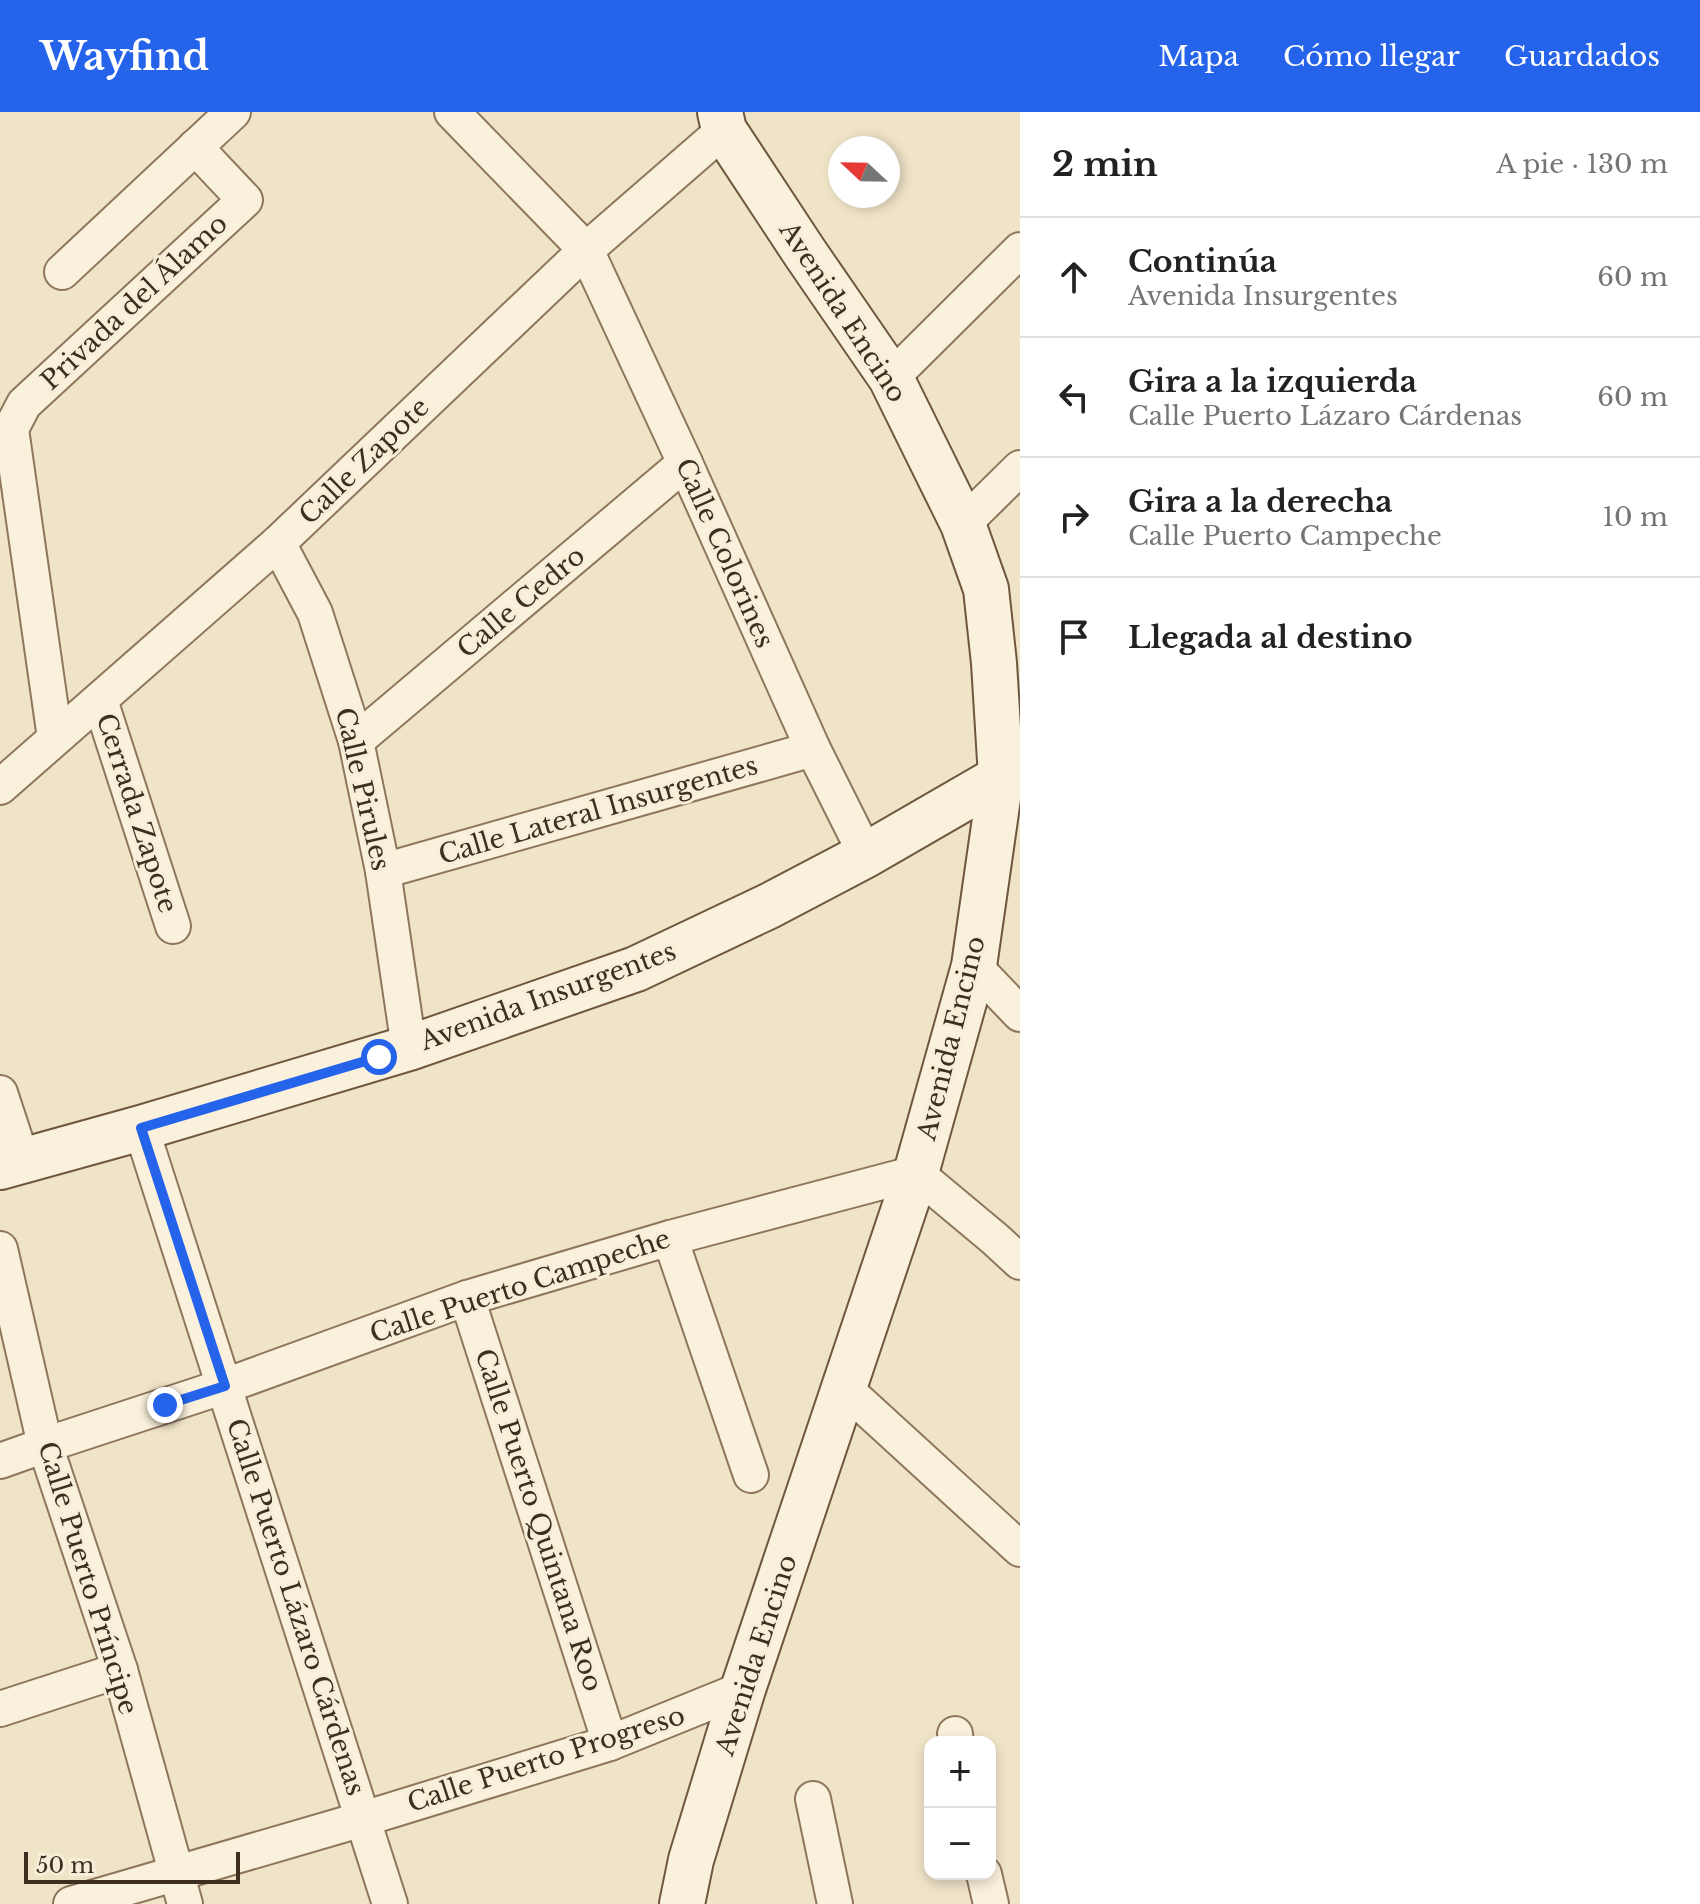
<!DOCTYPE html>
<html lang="es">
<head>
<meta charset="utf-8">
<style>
  :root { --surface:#fff; --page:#f2f2f2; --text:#222; --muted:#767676; --line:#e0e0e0; --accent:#2563eb }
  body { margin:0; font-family:"Libre Baskerville",serif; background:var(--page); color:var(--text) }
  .controls { position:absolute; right:24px; bottom:24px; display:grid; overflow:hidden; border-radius:16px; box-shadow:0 4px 12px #0003 }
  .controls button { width:72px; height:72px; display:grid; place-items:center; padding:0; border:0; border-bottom:2px solid var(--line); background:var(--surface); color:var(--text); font:40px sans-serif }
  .compass { position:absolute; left:828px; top:24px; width:72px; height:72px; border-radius:50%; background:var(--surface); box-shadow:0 4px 12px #0003; rotate:292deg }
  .scale { position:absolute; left:24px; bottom:20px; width:216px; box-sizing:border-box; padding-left:8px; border:4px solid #3d2e20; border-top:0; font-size:22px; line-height:28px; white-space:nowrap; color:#3d2e20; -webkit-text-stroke:6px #f7eed8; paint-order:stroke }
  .stop { position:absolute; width:24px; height:24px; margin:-18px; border:6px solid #2563eb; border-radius:50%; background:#fff }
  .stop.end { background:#2563eb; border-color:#fff; box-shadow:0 2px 8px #0008 }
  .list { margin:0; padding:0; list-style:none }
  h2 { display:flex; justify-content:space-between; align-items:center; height:104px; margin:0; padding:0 32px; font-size:34px }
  h2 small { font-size:26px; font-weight:400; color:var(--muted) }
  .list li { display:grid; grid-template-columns:52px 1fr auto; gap:24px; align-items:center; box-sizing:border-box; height:120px; padding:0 32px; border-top:2px solid var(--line) }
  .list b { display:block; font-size:30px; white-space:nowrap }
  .list p { margin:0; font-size:26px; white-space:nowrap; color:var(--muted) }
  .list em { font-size:26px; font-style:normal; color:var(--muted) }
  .icon { flex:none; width:44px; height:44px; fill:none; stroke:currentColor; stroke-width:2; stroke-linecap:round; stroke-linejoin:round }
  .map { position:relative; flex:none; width:1020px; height:1792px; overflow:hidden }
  header { display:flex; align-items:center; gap:48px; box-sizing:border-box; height:112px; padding:0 40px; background:var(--accent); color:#fff }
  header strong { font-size:38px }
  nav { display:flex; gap:44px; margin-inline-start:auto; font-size:28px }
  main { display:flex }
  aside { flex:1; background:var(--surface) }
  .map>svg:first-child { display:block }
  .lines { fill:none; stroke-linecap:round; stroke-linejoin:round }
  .street-casing { stroke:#8d765c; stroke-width:38 }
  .secondary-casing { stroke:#6f573f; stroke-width:48 }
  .street { stroke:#faf1dc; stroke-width:34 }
  .secondary { stroke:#faf1dc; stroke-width:44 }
  .route { stroke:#2563eb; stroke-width:10 }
  .labels { text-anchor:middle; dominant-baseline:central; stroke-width:6; stroke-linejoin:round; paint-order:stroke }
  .street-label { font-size:26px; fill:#3d2e20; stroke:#f7eed8 }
</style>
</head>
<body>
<header>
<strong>Wayfind</strong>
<nav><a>Mapa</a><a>Cómo llegar</a><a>Guardados</a></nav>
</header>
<main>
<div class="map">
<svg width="1020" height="1792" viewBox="0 0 1020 1792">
  <rect width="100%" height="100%" fill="#f0e4c8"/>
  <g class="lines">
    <defs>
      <g id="street">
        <path d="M452 0 586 138 685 351 813 637 866 743"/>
        <path d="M62 160 233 0"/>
        <path d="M891 266 1020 138"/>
        <path d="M963 412 1020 356"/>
        <path d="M278 431 315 501 356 629 383 759 409 936"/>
        <path d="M100 588 173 814"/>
        <path d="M55 626 11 317 24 292 245 88 195 35"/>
        <path d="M356 629 685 351"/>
        <path d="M0 675 278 431 586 138 724 18"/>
        <path d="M383 759 813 637"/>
        <path d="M974 854 1020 902"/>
        <path d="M0 981 22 1048"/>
        <path d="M141 1016 390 1792"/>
        <path d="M670 1126 751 1363"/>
        <path d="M0 1137 45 1333 120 1558 185 1792"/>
        <path d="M467 1186 610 1631"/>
        <path d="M843 1275 1020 1437"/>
        <path d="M0 1349 45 1333 225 1274 467 1186 670 1126 916 1061 995 1127 1020 1150"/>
        <path d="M0 1597 120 1558"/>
        <path d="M955 1622 956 1630"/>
        <path d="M813 1687 835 1792"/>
        <path d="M984 1762 991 1792"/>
        <path d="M71 1792 363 1707 610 1631 743 1577"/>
      </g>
      <g id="secondary">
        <path d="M0 1055 141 1016 409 936 636 857 769 794 866 743 1020 654"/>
        <path d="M682 1792 691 1748 743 1577 916 1061 974 854 1001 665 994 551 986 477 963 412 891 266 805 141 724 18 720 0"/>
      </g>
    </defs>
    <use href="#street" class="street-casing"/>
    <use href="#secondary" class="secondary-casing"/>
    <use href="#street" class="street"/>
    <use href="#secondary" class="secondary"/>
  </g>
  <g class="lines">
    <path class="route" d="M165 1293 225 1274 141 1016 379 945"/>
  </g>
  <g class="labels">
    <g class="street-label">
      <text transform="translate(134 190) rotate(-43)">Privada del Álamo</text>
      <text transform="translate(843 200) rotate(57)">Avenida Encino</text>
      <text transform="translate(364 349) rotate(-44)">Calle Zapote</text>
      <text transform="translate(725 441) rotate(66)">Calle Colorines</text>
      <text transform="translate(521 490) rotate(-40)">Calle Cedro</text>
      <text transform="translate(363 677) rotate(77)">Calle Pirules</text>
      <text transform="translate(598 698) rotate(-16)">Calle Lateral Insurgentes</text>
      <text transform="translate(137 701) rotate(72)">Cerrada Zapote</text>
      <text transform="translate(548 884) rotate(-20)">Avenida Insurgentes</text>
      <text transform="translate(951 926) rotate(-76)">Avenida Encino</text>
      <text transform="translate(520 1174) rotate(-18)">Calle Puerto Campeche</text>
      <text transform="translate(539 1408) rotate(72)">Calle Puerto Quintana Roo</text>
      <text transform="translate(88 1466) rotate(73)">Calle Puerto Príncipe</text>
      <text transform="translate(296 1495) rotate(72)">Calle Puerto Lázaro Cárdenas</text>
      <text transform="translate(756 1543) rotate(-72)">Avenida Encino</text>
      <text transform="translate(546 1647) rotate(-18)">Calle Puerto Progreso</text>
    </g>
  </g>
</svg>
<div class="controls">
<button>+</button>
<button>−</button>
</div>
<svg class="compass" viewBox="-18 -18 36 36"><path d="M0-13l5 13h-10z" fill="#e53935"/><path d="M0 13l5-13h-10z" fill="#767676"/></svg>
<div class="scale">50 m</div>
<div class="stop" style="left:379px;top:945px"></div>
<div class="stop end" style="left:165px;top:1293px"></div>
</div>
<aside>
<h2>2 min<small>A pie · 130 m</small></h2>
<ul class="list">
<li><svg class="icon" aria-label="ahead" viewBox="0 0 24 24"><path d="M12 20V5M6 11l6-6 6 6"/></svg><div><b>Continúa</b><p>Avenida Insurgentes</p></div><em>60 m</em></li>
<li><svg class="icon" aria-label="left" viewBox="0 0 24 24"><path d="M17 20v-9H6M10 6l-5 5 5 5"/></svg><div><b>Gira a la izquierda</b><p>Calle Puerto Lázaro Cárdenas</p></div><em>60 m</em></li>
<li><svg class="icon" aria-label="right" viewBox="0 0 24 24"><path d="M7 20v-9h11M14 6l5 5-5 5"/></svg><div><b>Gira a la derecha</b><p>Calle Puerto Campeche</p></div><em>10 m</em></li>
<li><svg class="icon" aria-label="arrive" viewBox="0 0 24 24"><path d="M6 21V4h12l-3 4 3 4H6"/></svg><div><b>Llegada al destino</b></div></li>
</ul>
</aside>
</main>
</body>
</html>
